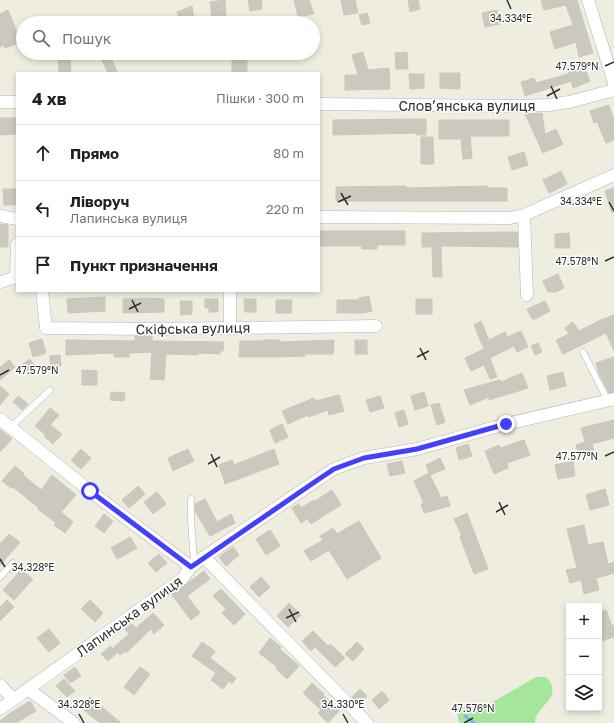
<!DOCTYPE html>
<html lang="uk">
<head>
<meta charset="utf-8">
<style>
  :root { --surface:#fff; --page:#f6f6f6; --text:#202124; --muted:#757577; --line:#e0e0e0 }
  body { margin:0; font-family:"Golos Text",sans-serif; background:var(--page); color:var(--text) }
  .controls { position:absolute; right:12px; bottom:12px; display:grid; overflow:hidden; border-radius:0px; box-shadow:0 2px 6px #0003 }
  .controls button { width:36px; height:36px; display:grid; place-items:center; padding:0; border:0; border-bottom:1px solid var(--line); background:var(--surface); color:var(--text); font:20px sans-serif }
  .stop { position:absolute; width:12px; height:12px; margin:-9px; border:3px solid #423ffe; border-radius:50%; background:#fff }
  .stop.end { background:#423ffe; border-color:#fff; box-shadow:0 1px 4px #0008 }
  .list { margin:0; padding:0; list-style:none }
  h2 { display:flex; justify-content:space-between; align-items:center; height:52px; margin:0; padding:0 16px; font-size:17px }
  h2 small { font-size:13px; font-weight:400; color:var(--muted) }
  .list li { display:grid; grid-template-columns:26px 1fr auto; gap:12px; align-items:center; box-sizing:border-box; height:56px; padding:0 16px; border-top:1px solid var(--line) }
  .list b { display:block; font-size:15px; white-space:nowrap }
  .list p { margin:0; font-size:13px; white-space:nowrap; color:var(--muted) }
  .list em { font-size:13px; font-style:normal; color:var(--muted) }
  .icon { flex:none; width:22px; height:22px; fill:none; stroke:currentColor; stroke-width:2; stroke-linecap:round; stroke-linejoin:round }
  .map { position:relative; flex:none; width:614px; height:723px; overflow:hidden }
  .search { position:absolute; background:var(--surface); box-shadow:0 2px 6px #0003; left:16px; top:16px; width:304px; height:44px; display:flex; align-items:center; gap:10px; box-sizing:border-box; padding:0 14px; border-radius:22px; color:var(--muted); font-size:15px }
  .panel { position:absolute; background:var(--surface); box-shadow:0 2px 6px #0003; left:16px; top:72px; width:304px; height:220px; border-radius:0px }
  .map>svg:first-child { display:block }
  .green { fill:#a6e69c }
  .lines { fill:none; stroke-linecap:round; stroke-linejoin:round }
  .stream { stroke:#73b6f2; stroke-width:3 }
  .building { fill:#cbc8bf; stroke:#cbc8b9 }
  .service-casing { stroke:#b4b4c1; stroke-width:7 }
  .minor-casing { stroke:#b4b4c1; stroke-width:13 }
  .service { stroke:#fff; stroke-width:6 }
  .minor { stroke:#fff; stroke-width:12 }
  .route { stroke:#423ffe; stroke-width:5 }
  .ticks { fill:none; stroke:#2e2e2e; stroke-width:1.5 }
  .labels { text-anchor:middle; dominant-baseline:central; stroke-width:3; stroke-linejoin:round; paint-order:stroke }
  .street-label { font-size:14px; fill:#2e2e2e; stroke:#fff }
  .ticks-label { font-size:10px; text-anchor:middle; fill:#2e2e2e; stroke:#fff; stroke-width:3; stroke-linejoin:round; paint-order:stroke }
</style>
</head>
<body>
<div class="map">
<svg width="614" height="723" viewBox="0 0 614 723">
  <rect width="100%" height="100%" fill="#efece0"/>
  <path class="green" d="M536 677H546C566 698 534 706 535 723H459L457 709 459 707 480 709 484 707Z"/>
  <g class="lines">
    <path class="stream" d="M465 716 474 723"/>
  </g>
  <g class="building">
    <path d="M225 0 226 18 212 20 210 2Z"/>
    <path d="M248 0H261L262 9 250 11Z"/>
    <path d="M294 0H309L314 14 298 17Z"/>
    <path d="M341 0H355L358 13 344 15Z"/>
    <path d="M408 0H418L420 9 410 12Z"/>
    <path d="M546 0H577L593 53 579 57 576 42 555 49 550 32 573 25 566 5 544 10 541 1Z"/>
    <path d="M192 6 194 19 180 23 177 12Z"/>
    <path d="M8 10 21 42 5 48 4 45 0 47V14Z"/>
    <path d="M497 10 500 24 485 27 482 13Z"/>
    <path d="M367 13 370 23 362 25 359 15Z"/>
    <path d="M363 52 368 70 389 68 390 89 345 90V75H358L352 55Z"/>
    <path d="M407 52 408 69H396L395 53Z"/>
    <path d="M70 56 71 71 59 72 58 57Z"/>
    <path d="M110 56 118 73H108L102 60Z"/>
    <rect x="232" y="59" width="15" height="14"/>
    <path d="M584 67 590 81 573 88 571 81 525 96 521 82 534 78 536 83 568 74V73Z"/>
    <path d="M440 73H460V89L440 88Z"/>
    <path d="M409 74H424V88L410 89Z"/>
    <path d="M609 105 614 120V140L606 143 597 122 594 123 590 111Z"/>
    <path d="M542 113 545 134 556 129 563 144 543 153 525 114Z"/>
    <path d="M0 118H16V134L0 135Z"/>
    <path d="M426 119V135H417V133L333 135V120Z"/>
    <path d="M439 120H509V136H470L472 158 463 159 461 139H439Z"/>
    <path d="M421 137H433L434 164H421Z"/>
    <path d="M524 152 528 165 512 170 508 157Z"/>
    <path d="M561 171 567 184 549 193 543 180Z"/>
    <path d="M406 186V188L488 186V188H507V201H336V187Z"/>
    <path d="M614 188V212L612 213 605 191Z"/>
    <path d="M3 189H17V205H4Z"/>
    <path d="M0 224 8 225V247H0Z"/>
    <path d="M319 231H405V245H377V249H362V246H319Z"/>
    <path d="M517 232 518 247 441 246 442 277H433L432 247H422V233Z"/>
    <path d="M569 233 570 248H555V234Z"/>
    <path d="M558 274 564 288 556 292H548L543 281Z"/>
    <path d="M369 296 372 311 362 313H337V300H360L359 298Z"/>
    <path d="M105 297V311L68 313 67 299Z"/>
    <path d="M148 298 164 299V312L123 313V299Z"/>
    <path d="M205 299H218V312H209V308H205Z"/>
    <path d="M244 299H256V312H245Z"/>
    <rect x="416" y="299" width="16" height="15"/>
    <path d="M276 300H292L291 313H276Z"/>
    <path d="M180 301H192V314L181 315Z"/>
    <path d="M545 301 550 311 535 319H532L527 309Z"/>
    <path d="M614 315V351L606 333 563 354 556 340 569 334 565 328 573 322 579 331 601 320Z"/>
    <path d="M481 321 489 340 505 332 507 337 521 331 528 347 517 352 514 346 490 358 497 377 490 379 484 365 471 371 465 358 484 349 474 325Z"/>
    <path d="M135 336H152V341L224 342 223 351H220V354L198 353V355L166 354 164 380 150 379 152 352 129 353V357H114V353L66 355V340L135 341Z"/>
    <path d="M42 339 46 353 33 357 29 343Z"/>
    <path d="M263 340H279V342L334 340 333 354H304L305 356 279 357H239L240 341H263Z"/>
    <rect x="355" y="340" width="12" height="14"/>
    <path d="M538 343 542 352 535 355 531 346Z"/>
    <path d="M60 355 61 366 50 367V356Z"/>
    <path d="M614 357V392L609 393 599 374 596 363Z"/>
    <path d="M30 359 35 366 26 372 21 365Z"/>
    <path d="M9 360 15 367 0 380V367Z"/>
    <path d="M82 370 97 371V385H82Z"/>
    <path d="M563 372 566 386 550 390 547 376Z"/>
    <path d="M522 373 528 388 489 400V397L470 405 464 390 500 380 501 382Z"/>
    <path d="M0 386 9 394 0 405Z"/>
    <path d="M111 392 125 393 124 401 110 400Z"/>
    <path d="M424 392 428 406 415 410 411 396Z"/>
    <path d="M339 395 344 411 329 415 328 410 309 417 308 415 288 424 282 411 314 398 316 401Z"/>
    <path d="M18 396 28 404 22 410 13 402Z"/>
    <path d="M380 396 384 408 370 412 366 400Z"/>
    <path d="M439 403 445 422 437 425 431 405Z"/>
    <path d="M50 408 59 415 50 425 62 434 53 444 44 436 46 435 35 426Z"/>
    <path d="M404 410 408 424 399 427 395 413Z"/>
    <path d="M614 420V438L592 444 594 451 579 456 576 445 585 442 581 428Z"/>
    <path d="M282 424 288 437 275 443 270 430Z"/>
    <path d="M0 429 12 439 0 452Z"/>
    <path d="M524 440 530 455 507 463 508 468 494 474 485 451 499 445 500 448Z"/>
    <path d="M468 444 472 456 459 460 456 448Z"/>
    <path d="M81 449 91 458 81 469 71 460Z"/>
    <path d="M188 449 194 461 173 471 168 458Z"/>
    <path d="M274 449 279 464 225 484 219 465 232 460 234 465Z"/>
    <path d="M440 458 445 469 430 475 441 498 447 496 450 506 424 513 421 504 424 503 414 481 429 473 426 465Z"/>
    <path d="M402 461 405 473 390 476 387 464Z"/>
    <path d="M573 461 575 476 558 479 555 465Z"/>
    <path d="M15 466 24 474 23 475 41 490 52 475 76 495 61 512 73 522 65 533 54 525 56 523 38 509 39 508 13 487 11 488 2 481Z"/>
    <path d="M138 486 145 494 129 508 122 500Z"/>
    <path d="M605 489 609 505 590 510 586 495Z"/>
    <path d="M332 490 341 505 311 524 307 519 301 523 292 508 299 504 301 508 314 500 315 501Z"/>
    <path d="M157 492 166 504 153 514 144 502Z"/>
    <path d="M205 499 217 522 231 514 235 523 210 536 195 511V504Z"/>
    <path d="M467 513 488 569 474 574 460 537 462 536 454 519Z"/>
    <path d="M104 514 113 521 104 533 95 526Z"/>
    <path d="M359 521 381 558 347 579 329 550 311 561 304 551 323 540 320 536 333 528 337 534Z"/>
    <path d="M584 525 588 545 603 542 608 564 614 562V573L596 578 599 590 584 594 581 580 570 583 566 570 577 568 567 529Z"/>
    <path d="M270 530 280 546 266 555 256 539Z"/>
    <path d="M9 534 20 542 0 565V544Z"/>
    <path d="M130 537 137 548 117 559 111 548Z"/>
    <path d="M233 547 239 555 226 566 219 557Z"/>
    <path d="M159 554 167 563 156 572 148 563Z"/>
    <path d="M21 570 33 579 14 600 3 590Z"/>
    <path d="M204 571 210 579 187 596 200 613 191 620 172 595Z"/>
    <path d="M261 577 270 587 259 597 250 587Z"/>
    <path d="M221 589 245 614 234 625 222 613 226 609 213 596Z"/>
    <path d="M7 600 14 607 0 621V607Z"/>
    <path d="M90 600 103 613 95 622 81 609Z"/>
    <path d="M289 603 301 615 288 627 277 616Z"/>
    <path d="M606 610 612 626 614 625V637L599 642V613Z"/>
    <path d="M153 613 164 625 154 634 151 629 126 653 125 651 120 655 113 648 129 634 125 629 132 624 136 628Z"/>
    <path d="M49 629 60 643 49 652 37 638Z"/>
    <path d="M313 631 328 646 330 644 345 658 335 667 315 647 311 651 302 641Z"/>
    <path d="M270 638 281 647 280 649 299 666 287 679 276 669 277 667 259 653Z"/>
    <path d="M202 642 215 651 210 658 236 678 232 684 229 681 223 689 211 680 216 673 192 656Z"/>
    <path d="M357 642 364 649 353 661 345 654Z"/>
    <path d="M110 646 117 653 108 661 101 654Z"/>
    <path d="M75 667 81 676 70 683 64 675Z"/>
    <path d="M140 667 150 674 134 695 124 687Z"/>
    <path d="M64 679 75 691 67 697 56 686Z"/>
    <path d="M312 683 324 694 323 695 339 711 328 723 318 713 321 710 303 693Z"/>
    <path d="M360 689 367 696 359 704 352 697Z"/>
    <path d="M382 691 389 700 379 709 372 700Z"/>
    <path d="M90 697 107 711 121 723H100L92 717 81 707Z"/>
    <path d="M30 701 36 711 16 723H0V721L9 714Z"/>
  </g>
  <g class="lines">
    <defs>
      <g id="service">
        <path d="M583 352 608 401"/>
        <path d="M10 428 50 390"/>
        <path d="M191 499C190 521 193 542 194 564"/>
        <path d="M0 577 13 563"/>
      </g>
      <g id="minor">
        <path d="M588 0 614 83"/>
        <path d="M0 102H17"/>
        <path d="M319 104 511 106 548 105 569 102 614 90"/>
        <path d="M524 215 527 295"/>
        <path d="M0 216 17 219"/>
        <path d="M319 217 510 218 524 215 614 175"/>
        <path d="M16 277 17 244"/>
        <path d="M0 282 17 277"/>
        <path d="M42 291 46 328 154 329 376 326"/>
        <path d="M230 291V327"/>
        <path d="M0 419 90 491 191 567"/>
        <path d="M204 557 367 723"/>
        <path d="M0 685 13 699"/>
        <path d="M28 689 74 723"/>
        <path d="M0 709 182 579 191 567 204 557 319 479 334 469 347 464 364 458 417 449 506 424 614 399"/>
      </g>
    </defs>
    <use href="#service" class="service-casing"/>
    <use href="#minor" class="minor-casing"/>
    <use href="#service" class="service"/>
    <use href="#minor" class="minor"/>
  </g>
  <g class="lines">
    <path class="route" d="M90 491 191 567 319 479 334 469 364 458 417 449 506 424"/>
  </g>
  <path class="ticks" d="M507 0 511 9M605 66 614 62M551 86 557 99M547 96 560 89M341 193 348 205M338 202 351 196M609 202 614 211M605 261 614 257M132 300 138 312M129 309 141 303M420 348 426 360M417 357 429 351M0 375 9 370M211 454 217 467M605 456 614 452M208 464 220 457M499 502 505 515M496 512 508 505M0 559 5 567M289 609 296 622M286 618 299 612M79 714 84 723M343 714 348 723M464 723 473 718"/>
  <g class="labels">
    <g class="street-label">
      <text x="467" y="105">Словʼянська вулиця</text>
      <text transform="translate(193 328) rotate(-1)">Скіфська вулиця</text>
      <text transform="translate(129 616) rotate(-36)">Лапинська вулиця</text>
    </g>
  </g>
  <g class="ticks-label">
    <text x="511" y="22">34.334°E</text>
    <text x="577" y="70">47.579°N</text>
    <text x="581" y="205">34.334°E</text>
    <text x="577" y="265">47.578°N</text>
    <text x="37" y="374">47.579°N</text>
    <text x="577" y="460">47.577°N</text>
    <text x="33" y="571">34.328°E</text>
    <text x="79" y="708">34.328°E</text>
    <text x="343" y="708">34.330°E</text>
    <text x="473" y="712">47.576°N</text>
  </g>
</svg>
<div class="controls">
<button>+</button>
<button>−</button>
<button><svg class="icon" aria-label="layers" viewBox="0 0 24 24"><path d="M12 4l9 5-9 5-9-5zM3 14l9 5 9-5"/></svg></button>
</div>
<div class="stop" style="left:90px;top:491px"></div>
<div class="stop end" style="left:506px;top:424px"></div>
<div class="search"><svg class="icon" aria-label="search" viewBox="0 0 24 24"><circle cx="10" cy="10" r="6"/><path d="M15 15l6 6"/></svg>Пошук</div>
<section class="panel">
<h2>4 хв<small>Пішки · 300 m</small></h2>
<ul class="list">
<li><svg class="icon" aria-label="ahead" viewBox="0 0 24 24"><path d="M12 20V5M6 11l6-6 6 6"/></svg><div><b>Прямо</b></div><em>80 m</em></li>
<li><svg class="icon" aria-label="left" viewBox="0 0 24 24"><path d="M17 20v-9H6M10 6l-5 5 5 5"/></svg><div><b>Ліворуч</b><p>Лапинська вулиця</p></div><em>220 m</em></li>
<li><svg class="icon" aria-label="arrive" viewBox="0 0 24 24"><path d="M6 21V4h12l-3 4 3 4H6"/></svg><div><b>Пункт призначення</b></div></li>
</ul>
</section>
</div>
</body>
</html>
